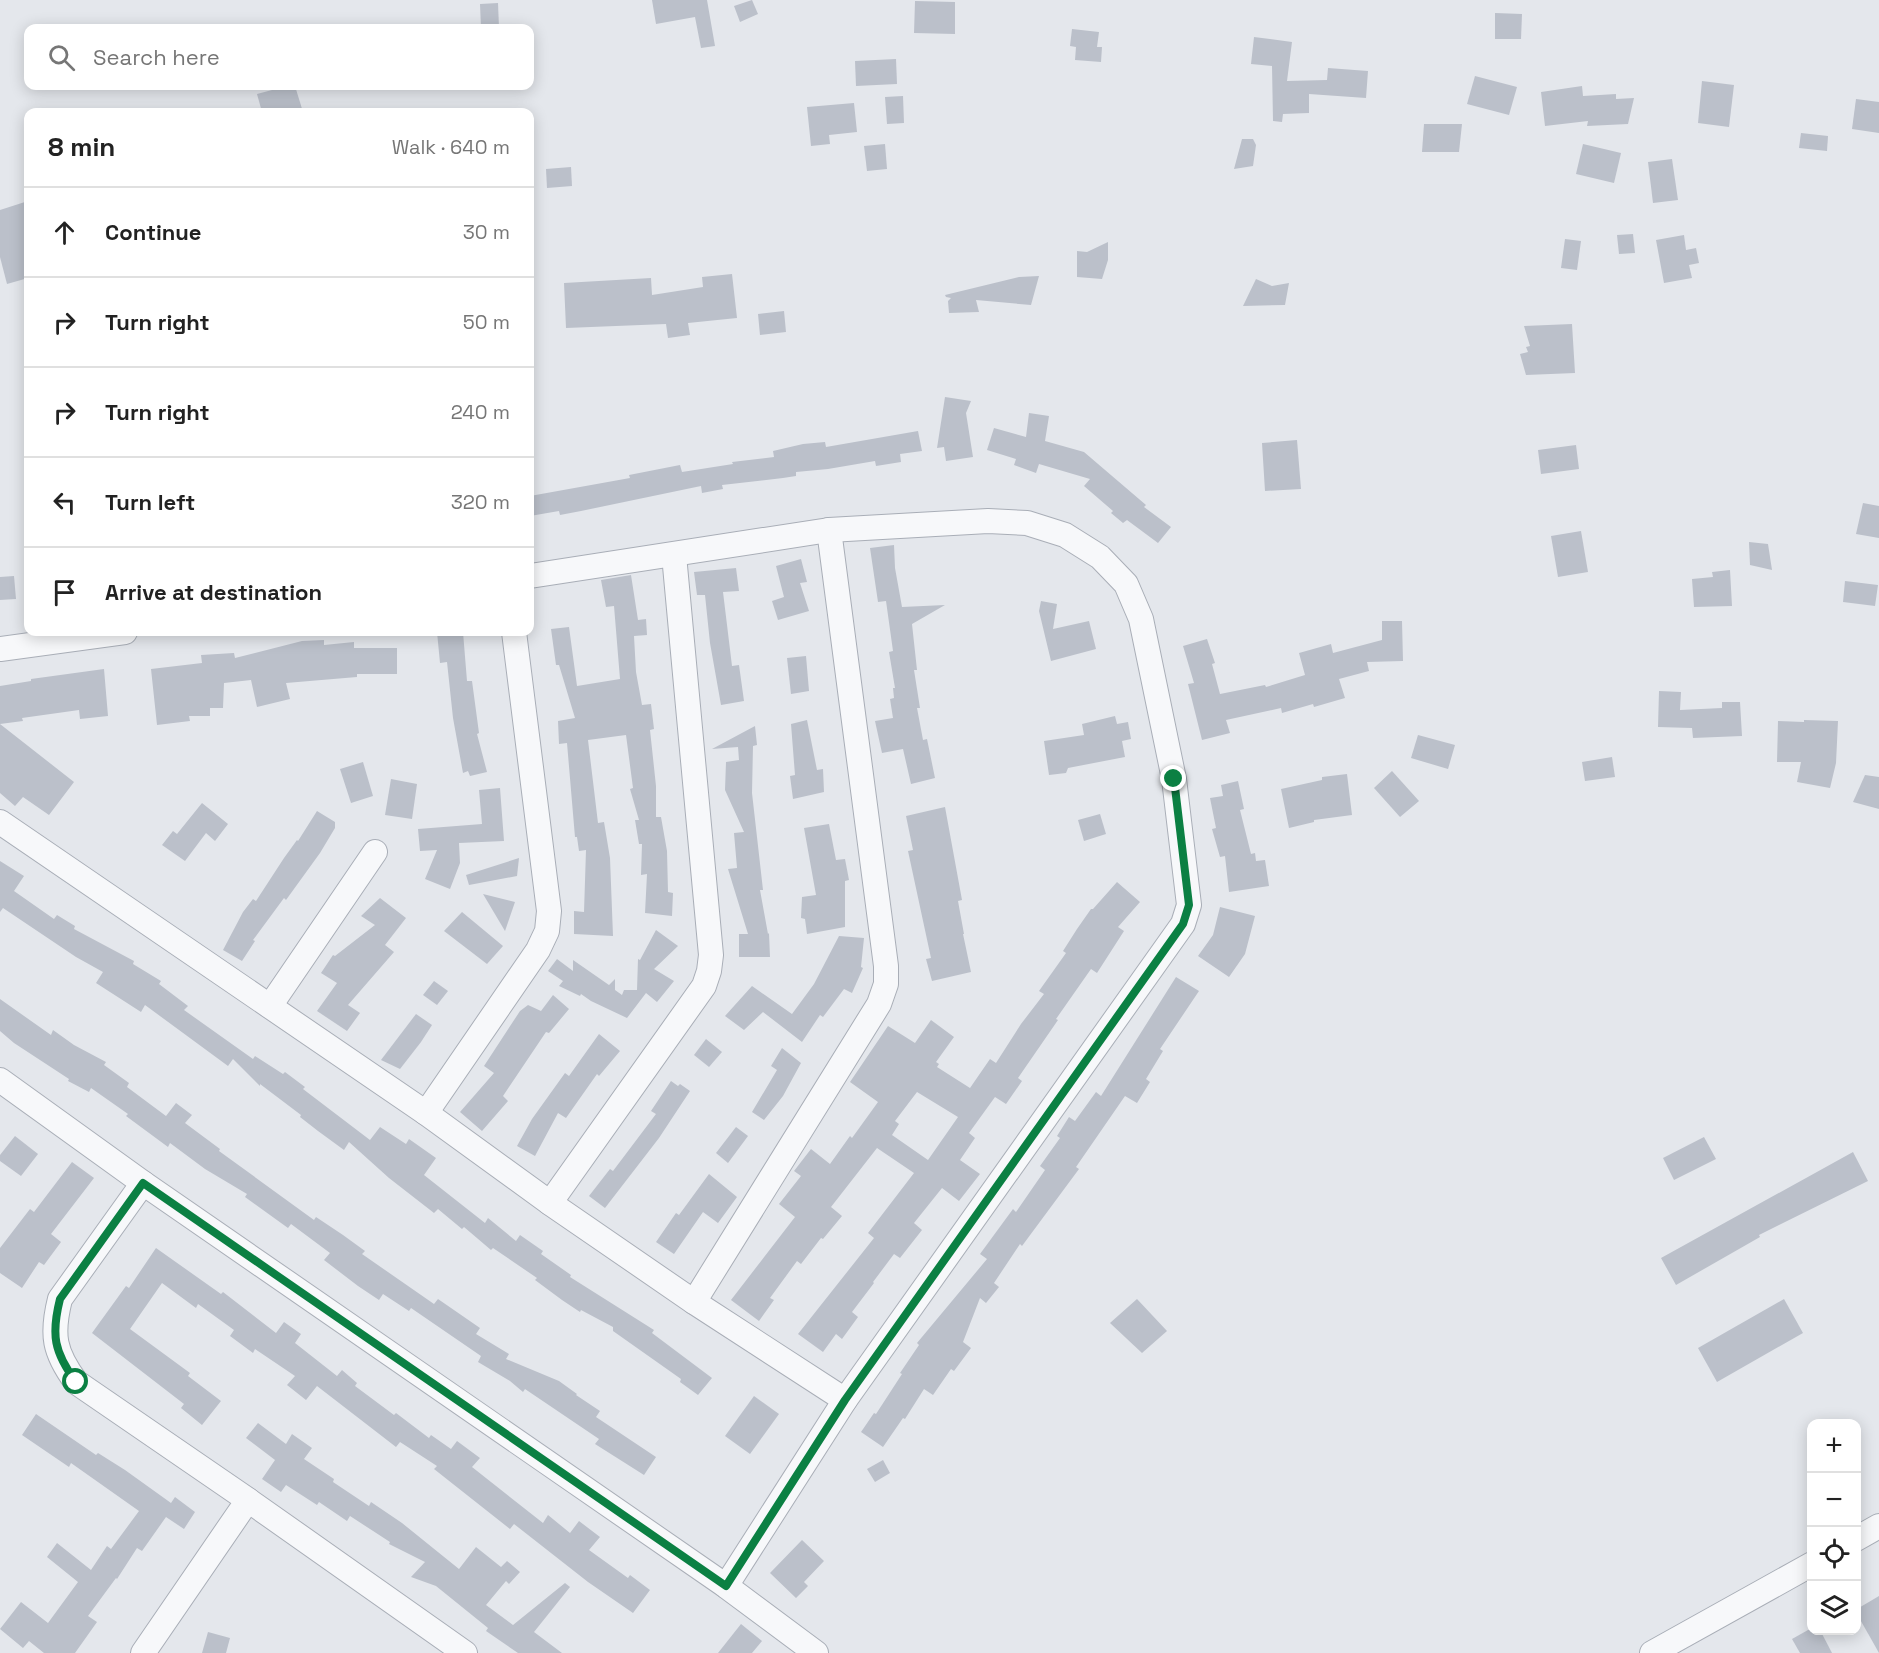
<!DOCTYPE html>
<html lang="en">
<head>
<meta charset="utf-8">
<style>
  :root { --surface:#fff; --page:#f6f6f6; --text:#222; --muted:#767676; --line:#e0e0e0 }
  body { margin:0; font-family:"Space Grotesk",sans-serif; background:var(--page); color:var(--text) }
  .controls { position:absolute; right:18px; bottom:18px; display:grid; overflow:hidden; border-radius:12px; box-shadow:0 3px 15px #0003 }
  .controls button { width:54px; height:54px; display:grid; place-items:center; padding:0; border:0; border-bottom:2px solid var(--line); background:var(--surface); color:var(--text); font:30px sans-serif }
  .stop { position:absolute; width:18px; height:18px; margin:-14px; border:4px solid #0b8043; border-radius:50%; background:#fff }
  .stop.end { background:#0b8043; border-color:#fff; box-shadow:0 2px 6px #0008 }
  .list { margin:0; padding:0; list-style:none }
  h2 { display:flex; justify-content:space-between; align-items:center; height:78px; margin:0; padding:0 24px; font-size:26px }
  h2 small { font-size:20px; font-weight:400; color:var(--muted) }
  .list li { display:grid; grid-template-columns:39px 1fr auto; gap:18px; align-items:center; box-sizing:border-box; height:90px; padding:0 24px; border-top:2px solid var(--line) }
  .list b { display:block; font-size:22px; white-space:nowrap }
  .list em { font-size:20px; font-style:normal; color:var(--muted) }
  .icon { flex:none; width:33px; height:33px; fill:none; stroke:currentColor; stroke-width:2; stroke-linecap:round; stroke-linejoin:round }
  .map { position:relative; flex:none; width:1879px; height:1653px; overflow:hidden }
  .search { position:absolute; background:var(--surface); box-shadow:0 3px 15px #0003; left:24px; top:24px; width:510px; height:66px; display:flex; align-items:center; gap:15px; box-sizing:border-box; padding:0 21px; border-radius:12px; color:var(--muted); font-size:22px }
  .panel { position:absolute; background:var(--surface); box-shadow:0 3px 15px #0003; left:24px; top:108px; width:510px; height:528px; border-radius:12px }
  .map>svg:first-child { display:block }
  .building { fill:#bbc0ca; fill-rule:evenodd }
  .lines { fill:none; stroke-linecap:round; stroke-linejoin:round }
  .minor-casing { stroke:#a9aeb7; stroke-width:26 }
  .minor { stroke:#f7f8fa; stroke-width:24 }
  .route { stroke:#0b8043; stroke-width:8 }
</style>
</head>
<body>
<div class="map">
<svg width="1879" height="1653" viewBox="0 0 1879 1653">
  <rect width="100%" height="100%" fill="#e4e7ec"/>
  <g class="building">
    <path d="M652 0H707L715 46 701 48 695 17 656 24Z"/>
    <path d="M752 0 758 14 740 22 734 6Z"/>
    <path d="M915 1 955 2V34L914 33Z"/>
    <path d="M498 3 499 28H481L480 4Z"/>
    <path d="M1495 13 1522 14 1521 39H1495Z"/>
    <path d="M1072 29 1099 32 1097 47H1102L1101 62 1075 60 1076 47 1070 46Z"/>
    <path d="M1254 37 1292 42 1287 81 1327 80 1328 68 1368 71 1366 98 1309 94V113L1283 114 1282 122 1273 121 1272 66 1251 64Z"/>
    <path d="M896 59 897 84 856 86 855 61Z"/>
    <path d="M1475 76 1517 87 1509 115 1467 104Z"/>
    <path d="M1702 81 1734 85 1729 127 1698 123Z"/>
    <path d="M287 86H295L303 112H262L257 94Z"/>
    <path d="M1582 86 1583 96 1616 94V99L1634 98 1628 124 1587 126 1588 121 1545 126 1541 92Z"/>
    <path d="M903 96 904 123 887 124 885 97Z"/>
    <path d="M1856 99 1879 102V133L1852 129Z"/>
    <path d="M854 103 857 132 829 135 830 144 811 146 807 107Z"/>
    <path d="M1424 124H1462L1459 152H1422Z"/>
    <path d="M1801 133 1828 136 1827 151 1799 148Z"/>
    <path d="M1242 139H1253L1256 145 1253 166 1234 169Z"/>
    <path d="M885 144 887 169 867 171 864 146Z"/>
    <path d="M1583 144 1621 153 1614 183 1576 174Z"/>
    <path d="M1672 159 1678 200 1653 203 1648 162Z"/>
    <path d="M571 167 572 186 547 188 546 169Z"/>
    <path d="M28 201V278L7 284 0 257V210Z"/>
    <path d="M1633 234 1635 253 1619 254 1617 235Z"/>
    <path d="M1684 235 1686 250 1696 248 1699 263 1689 265 1692 278 1664 283 1656 240Z"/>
    <path d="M1565 239 1581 241 1577 270 1561 268Z"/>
    <path d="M1108 242V260L1102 279 1077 277V251L1087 252Z"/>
    <path d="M732 274 737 318 688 323 690 335 668 338 666 324 566 328 564 283 651 278 652 295 703 287 702 277Z"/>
    <path d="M1039 276 1031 305 976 300 979 312 949 313 948 301 951 298 946 297 945 295 1019 277Z"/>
    <path d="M1256 279 1272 286 1289 283 1285 305 1243 306Z"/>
    <path d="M784 311 786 332 760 335 758 314Z"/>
    <path d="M1572 324 1575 373 1526 375 1520 354 1528 352 1526 347 1530 346 1524 326Z"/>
    <path d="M945 397 971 401 966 413 973 457 946 461 944 447 937 448Z"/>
    <path d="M1029 413 1049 416 1045 441 1084 452 1146 505 1144 507 1171 527 1158 543 1127 520 1123 523 1111 513 1113 511 1084 486 1090 479 1039 464 1036 473 1014 465 1016 459 987 450 994 428 1026 437Z"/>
    <path d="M918 431 922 451 900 454 901 462 876 466 875 461 828 469 796 472V476L783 478 722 485 723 489 702 493 701 486 581 511 560 515 559 511 530 516V496L630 478 629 475 680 465 682 472 733 464 732 462 774 457 773 451 803 444 825 442 826 447Z"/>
    <path d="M1297 440 1301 489 1265 491 1262 443Z"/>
    <path d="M1576 445 1579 469 1541 474 1538 450Z"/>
    <path d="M1863 503 1879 506V538L1856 534Z"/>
    <path d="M1581 531 1588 572 1558 577 1551 536Z"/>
    <path d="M1749 542 1768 544 1772 570 1750 565Z"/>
    <path d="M894 545 895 568 902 607 945 605 912 624 917 670H914L920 708H917L923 740 927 739 935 778 911 784 903 749 882 753 875 721 893 718 890 699 894 698 893 688H895L889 652 893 651 886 601 878 602 870 548Z"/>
    <path d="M801 559 807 582 800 583 809 611 778 620 772 601 784 597 776 566Z"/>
    <path d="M736 568 739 591 723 592 732 666 739 665 744 701 721 705 710 643 705 595H697L694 572Z"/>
    <path d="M1730 570 1732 606 1694 607 1692 579 1713 577 1712 572Z"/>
    <path d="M631 575 638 620 646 619 647 635 634 636 636 672 642 705 651 704 654 729 650 730 656 786V817H661L667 851 668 892 673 893 672 916 645 913 647 874 641 875 642 844H639L635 820H639L630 789 633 788 626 735 588 740 598 823 604 822 610 858 613 936 574 934V911L584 912 586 850 579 851 577 837H575L567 743 559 744 558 721 575 718 559 665H556L551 629 569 627 577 686 620 679 614 606 606 607 601 580Z"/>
    <path d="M14 576 16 599 0 600V577Z"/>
    <path d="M1845 581 1878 585 1875 606 1843 602Z"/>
    <path d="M1041 601 1057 604 1053 629 1089 621 1096 649 1051 661 1039 611Z"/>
    <path d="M1382 621H1402L1403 661 1367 662 1369 671 1339 679 1345 698 1314 707 1313 704 1282 713 1281 708 1226 720 1230 733 1202 740 1188 684 1194 683 1183 646 1207 639 1215 663 1212 664 1220 694 1265 685 1266 687 1305 675 1299 653 1331 644 1333 653 1382 640Z"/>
    <path d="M437 632H463L467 681H472L479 733 477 734 487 772 470 776 468 771 463 773 453 718 447 662 440 663Z"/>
    <path d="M324 640V645L354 642V648H397V674H357V677L286 683 290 699 257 707 251 680 224 683 223 708H210V716H189L190 721 157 725 151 669 202 663 201 655 234 653 235 658 302 641Z"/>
    <path d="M806 656 809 691 791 694 787 658Z"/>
    <path d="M104 669 108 716 80 719 79 710 22 718 23 721 0 724 74 782 49 815 23 797 15 806 0 793V686L31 681V679Z"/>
    <path d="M1659 691 1681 692 1680 710 1722 708V702H1740L1742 736 1693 738 1692 728 1658 727Z"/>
    <path d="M1115 716 1117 724 1128 722 1131 739 1122 741 1125 757 1068 768 1066 773 1049 775 1044 741 1084 735 1082 724Z"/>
    <path d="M807 720 817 770 823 769 824 792 793 799 790 776 795 775 791 724Z"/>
    <path d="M1804 720 1838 721 1836 763 1830 788 1797 782 1801 762H1777L1778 721 1804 722Z"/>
    <path d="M755 726 757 745 753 746 752 793 763 890H760L768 934 769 933 770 957H739V934H748L728 869 737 868 734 833 744 832 725 790 726 762 739 760 738 747 712 749Z"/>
    <path d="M1418 735 1455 745 1448 769 1411 758Z"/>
    <path d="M1612 757 1615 777 1585 781 1582 762Z"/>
    <path d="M363 762 373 796 351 803 340 769Z"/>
    <path d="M1392 771 1419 801 1400 817 1374 788Z"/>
    <path d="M1347 774 1352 815 1314 820V822L1289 828 1281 789 1322 780V777Z"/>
    <path d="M1865 775 1879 777V809L1853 802Z"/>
    <path d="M391 779 417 784 412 819 385 815Z"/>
    <path d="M1238 781 1244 809 1240 810 1251 854 1255 853 1256 861 1265 860 1269 886 1229 892 1225 856 1220 857 1212 829 1216 828 1210 798 1223 796 1221 785Z"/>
    <path d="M500 788 504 841 459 843 460 863 450 889 425 879 437 850 420 851 418 829 482 824 479 790Z"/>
    <path d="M202 803 228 824 215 841 206 833 185 861 162 845 173 831 177 834Z"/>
    <path d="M945 807 962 900 958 901 964 934H963L971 972 932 981 926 959 931 958 908 851 913 850 906 816Z"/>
    <path d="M317 811 335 822V828L320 853 286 900 284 898 253 940 255 941 242 961 223 950 243 912 253 899 256 901 284 858 297 840 298 841Z"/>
    <path d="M1100 814 1106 834 1084 841 1078 820Z"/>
    <path d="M829 824 836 860 845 859 849 880 845 881V927L807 934 805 919 801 918 802 897 816 895 804 828Z"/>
    <path d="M519 858 517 876 469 885 466 875Z"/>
    <path d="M0 861 24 876 14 891 54 919 57 915 75 926 74 929 134 961 133 964 161 981 159 984 188 1006 184 1010 253 1059 255 1056 283 1074 285 1072 305 1087 303 1089 370 1140 380 1127 406 1144 409 1139 436 1158 424 1175 485 1223 488 1218 516 1241 520 1235 543 1251 541 1254 571 1275 570 1277 654 1330 652 1333 712 1378 698 1395 680 1382 681 1379 613 1331V1327L581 1310 580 1312 562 1300 535 1280 537 1278 493 1248 491 1250 464 1227 462 1229 438 1209 434 1213 389 1178 349 1142 344 1150 318 1131 300 1117 301 1115 260 1084V1086L233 1059 228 1066 145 1005 141 1012 96 983 103 972 76 957 3 908 0 912Z"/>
    <path d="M1117 882 1140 902 1118 927 1124 931 1097 973 1091 969 1056 1019 1058 1020 1018 1078 1022 1081 1006 1104 995 1097 969 1133 975 1138 960 1160 980 1174 959 1201 942 1188 914 1223 922 1230 900 1258 894 1254 873 1282 874 1283 852 1312 858 1317 842 1339 836 1334 823 1352 798 1334 874 1238 868 1233 914 1173 877 1148 831 1207 842 1216 823 1239 821 1238 801 1264 797 1261 770 1298 774 1300 759 1321 731 1300 795 1217 779 1204 801 1176 794 1171 811 1149 830 1164 850 1136 852 1138 878 1102 850 1082 888 1026 915 1043 931 1020 954 1037 936 1062 939 1064 937 1067 970 1088 990 1059 996 1063 1021 1024 1044 994 1039 991 1066 953 1063 951 1077 929 1091 909H1093ZM917 1092 958 1117 928 1160 892 1135 899 1124 895 1121Z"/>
    <path d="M483 894 515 902 505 931Z"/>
    <path d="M380 898 406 918 385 945 394 952 348 1005 360 1013 347 1031 317 1011 337 983 321 973 333 955 335 956 375 925 361 916Z"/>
    <path d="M1220 907 1255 916 1245 954 1229 977 1198 956 1213 935Z"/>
    <path d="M462 912 503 946 487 964 444 931Z"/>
    <path d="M656 930 678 946 654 969 674 981 657 1002 646 993 627 1018 591 1001 581 994 580 996 559 986 563 981 548 971 557 959 573 971V960L609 985 615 979V990L622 995 624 990H637L638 959 640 960Z"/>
    <path d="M839 936 864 938 861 967 863 968 852 993 844 989 823 1017 820 1015 802 1042 763 1012 744 1030 725 1016 752 986 792 1014 814 984Z"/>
    <path d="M1176 977 1199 991 1160 1049 1163 1051 1146 1079 1150 1082 1137 1103 1125 1096 1076 1167 1079 1169 1022 1246 1020 1244 994 1283 999 1287 986 1303 980 1298 963 1342 971 1348 954 1371 951 1369 933 1395 924 1389 905 1419 903 1418 883 1447 861 1432 874 1413 876 1414 902 1374 900 1373 919 1345 917 1343 987 1259 980 1254 1013 1209 1016 1212 1045 1170 1040 1166 1060 1138 1057 1136 1069 1117 1075 1121 1096 1092 1101 1096Z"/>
    <path d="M434 981 448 991 437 1005 423 995Z"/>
    <path d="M553 995 569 1009 549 1033 546 1032 503 1096 508 1101 482 1131 460 1112 494 1073 484 1066 520 1011 528 1005 541 1011Z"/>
    <path d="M0 999 51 1035 53 1030 74 1045 106 1062 104 1065 129 1083 127 1087 166 1116 176 1103 192 1115 185 1123 220 1149 219 1151 314 1220 316 1217 343 1235 365 1251 362 1254 434 1304 438 1299 480 1328 476 1334 509 1354 506 1359 559 1381 577 1394 576 1395 600 1411 596 1417 656 1457 644 1475 595 1444 599 1439 525 1389 523 1392 510 1381 478 1362 481 1356 411 1308 409 1311 383 1294 379 1300 358 1286 324 1260 330 1253 291 1224 288 1228 245 1197 247 1194 205 1169 170 1143 168 1147 126 1116 128 1114 91 1088 89 1092 68 1081 69 1079 14 1043 0 1031Z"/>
    <path d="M416 1014 432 1025 421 1042 400 1069 381 1060Z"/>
    <path d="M599 1034 620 1051 599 1076 597 1074 566 1118 558 1113 535 1156 517 1146 532 1119 565 1073 569 1076Z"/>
    <path d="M706 1039 722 1052 709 1067 694 1055Z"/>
    <path d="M782 1048 801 1063 783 1096 764 1120 752 1112 777 1070 771 1066Z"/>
    <path d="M671 1081 678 1086 680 1084 690 1091 659 1138 605 1208 589 1196 610 1169 613 1171 656 1114 651 1111Z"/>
    <path d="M736 1127 748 1136 728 1163 716 1153Z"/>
    <path d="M15 1136 38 1154 21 1176 0 1161V1155Z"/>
    <path d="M1704 1137 1716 1159 1674 1180 1663 1158Z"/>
    <path d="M1853 1152 1868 1181 1759 1235 1760 1237 1676 1285 1661 1258Z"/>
    <path d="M72 1162 94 1178 51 1234 61 1242 44 1265 39 1262 22 1288 0 1273V1248L30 1209 34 1212Z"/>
    <path d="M709 1174 737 1197 718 1223 703 1212 674 1254 656 1242 676 1213 679 1215Z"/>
    <path d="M156 1248 221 1294 223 1292 276 1333 284 1322 301 1334 295 1343 337 1376 342 1370 357 1383 355 1386 394 1415 396 1413 429 1438 431 1435 451 1449 457 1441 480 1458 472 1467 543 1523 548 1515 570 1533 579 1521 600 1537 589 1550 628 1578 630 1575 650 1590 633 1613 588 1582 514 1524 510 1529 434 1469 437 1466 400 1442 396 1447 317 1386 306 1400 287 1385 295 1376 255 1349 253 1353 230 1336 234 1330 198 1304 196 1308 162 1283 130 1329 190 1373 188 1376 221 1401 202 1425 181 1408 184 1404 92 1333 126 1286 129 1288Z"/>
    <path d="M1137 1299 1167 1331 1142 1353 1110 1323Z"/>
    <path d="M1784 1299 1803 1333 1717 1382 1698 1348Z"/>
    <path d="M754 1396 779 1414 750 1454 725 1436Z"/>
    <path d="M36 1414 96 1455 98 1453 125 1470 171 1503 175 1497 195 1512 184 1529 166 1517 142 1551 137 1548 117 1579 116 1578 88 1616 97 1622 75 1653H44L29 1641 23 1648 0 1629 21 1602 48 1623 78 1582 47 1557 57 1543 91 1570 107 1546 111 1549 139 1511 71 1463 69 1467 22 1435Z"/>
    <path d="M258 1423 286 1444 292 1434 312 1448 304 1459 334 1479 333 1482 369 1506 371 1502 402 1523 459 1569 476 1547 501 1567 507 1561 520 1572 509 1584 506 1581 486 1605 513 1625 565 1583 570 1587 534 1632 562 1653H518L486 1631 488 1628 436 1586 411 1577 425 1562 389 1544 390 1542 350 1516 347 1521 319 1502 317 1505 286 1485 281 1492 262 1479 275 1460 246 1438Z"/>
    <path d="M883 1460 890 1473 875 1482 867 1469Z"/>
    <path d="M802 1540 824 1561 804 1582 808 1586 796 1598 770 1573Z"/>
    <path d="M1879 1596V1653L1857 1614V1609Z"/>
    <path d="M741 1624 762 1641 752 1653H718Z"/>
    <path d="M1808 1630H1820L1832 1653H1800L1792 1639Z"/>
    <path d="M208 1632 230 1638 226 1653H202Z"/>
  </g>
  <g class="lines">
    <defs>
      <g id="minor">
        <path d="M829 530 886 966V984L879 1004 694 1302 845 1400"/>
        <path d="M530 576 829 530 988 521 1027 523 1065 535 1100 557 1126 584 1141 619 1174 779 1189 905 1183 924 845 1400 726 1586"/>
        <path d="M0 649 125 632"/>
        <path d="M0 822 426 1113 550 1203 694 1302"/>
        <path d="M270 1006 375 852"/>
        <path d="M0 1080 143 1183 726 1586 816 1653"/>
        <path d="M426 1113 538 950 547 931 549 911 514 632"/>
        <path d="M143 1183 60 1299C51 1335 54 1352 76 1382L248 1500 143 1653"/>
        <path d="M550 1203 704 986 709 971 711 955 674 555"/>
        <path d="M248 1500 465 1653"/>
        <path d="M1856 1539 1879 1526"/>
        <path d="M1652 1653 1812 1564"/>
      </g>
    </defs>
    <use href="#minor" class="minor-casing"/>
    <use href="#minor" class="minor"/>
  </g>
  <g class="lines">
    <path class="route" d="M76 1382C54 1352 51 1335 60 1299L143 1183 726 1586 845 1400 1183 924 1189 905 1174 779"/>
  </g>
</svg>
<div class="controls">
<button>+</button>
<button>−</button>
<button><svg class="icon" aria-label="locate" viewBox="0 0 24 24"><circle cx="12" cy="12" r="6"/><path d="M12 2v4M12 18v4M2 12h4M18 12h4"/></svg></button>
<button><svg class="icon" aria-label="layers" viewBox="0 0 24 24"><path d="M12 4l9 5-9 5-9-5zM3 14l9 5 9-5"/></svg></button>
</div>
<div class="stop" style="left:76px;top:1382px"></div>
<div class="stop end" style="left:1174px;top:779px"></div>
<div class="search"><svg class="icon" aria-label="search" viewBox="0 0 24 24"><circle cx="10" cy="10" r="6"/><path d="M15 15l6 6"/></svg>Search here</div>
<section class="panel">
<h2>8 min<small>Walk · 640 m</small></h2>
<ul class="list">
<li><svg class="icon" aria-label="ahead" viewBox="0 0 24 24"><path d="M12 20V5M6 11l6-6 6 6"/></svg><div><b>Continue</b></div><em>30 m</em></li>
<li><svg class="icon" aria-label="right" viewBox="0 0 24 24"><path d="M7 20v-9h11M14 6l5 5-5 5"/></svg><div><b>Turn right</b></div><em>50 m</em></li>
<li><svg class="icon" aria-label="right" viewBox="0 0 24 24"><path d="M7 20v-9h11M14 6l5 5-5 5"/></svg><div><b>Turn right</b></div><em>240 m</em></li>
<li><svg class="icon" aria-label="left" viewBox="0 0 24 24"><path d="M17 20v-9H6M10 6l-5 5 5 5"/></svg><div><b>Turn left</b></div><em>320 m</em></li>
<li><svg class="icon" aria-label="arrive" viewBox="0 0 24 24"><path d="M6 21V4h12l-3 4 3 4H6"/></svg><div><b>Arrive at destination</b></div></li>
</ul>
</section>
</div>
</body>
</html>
